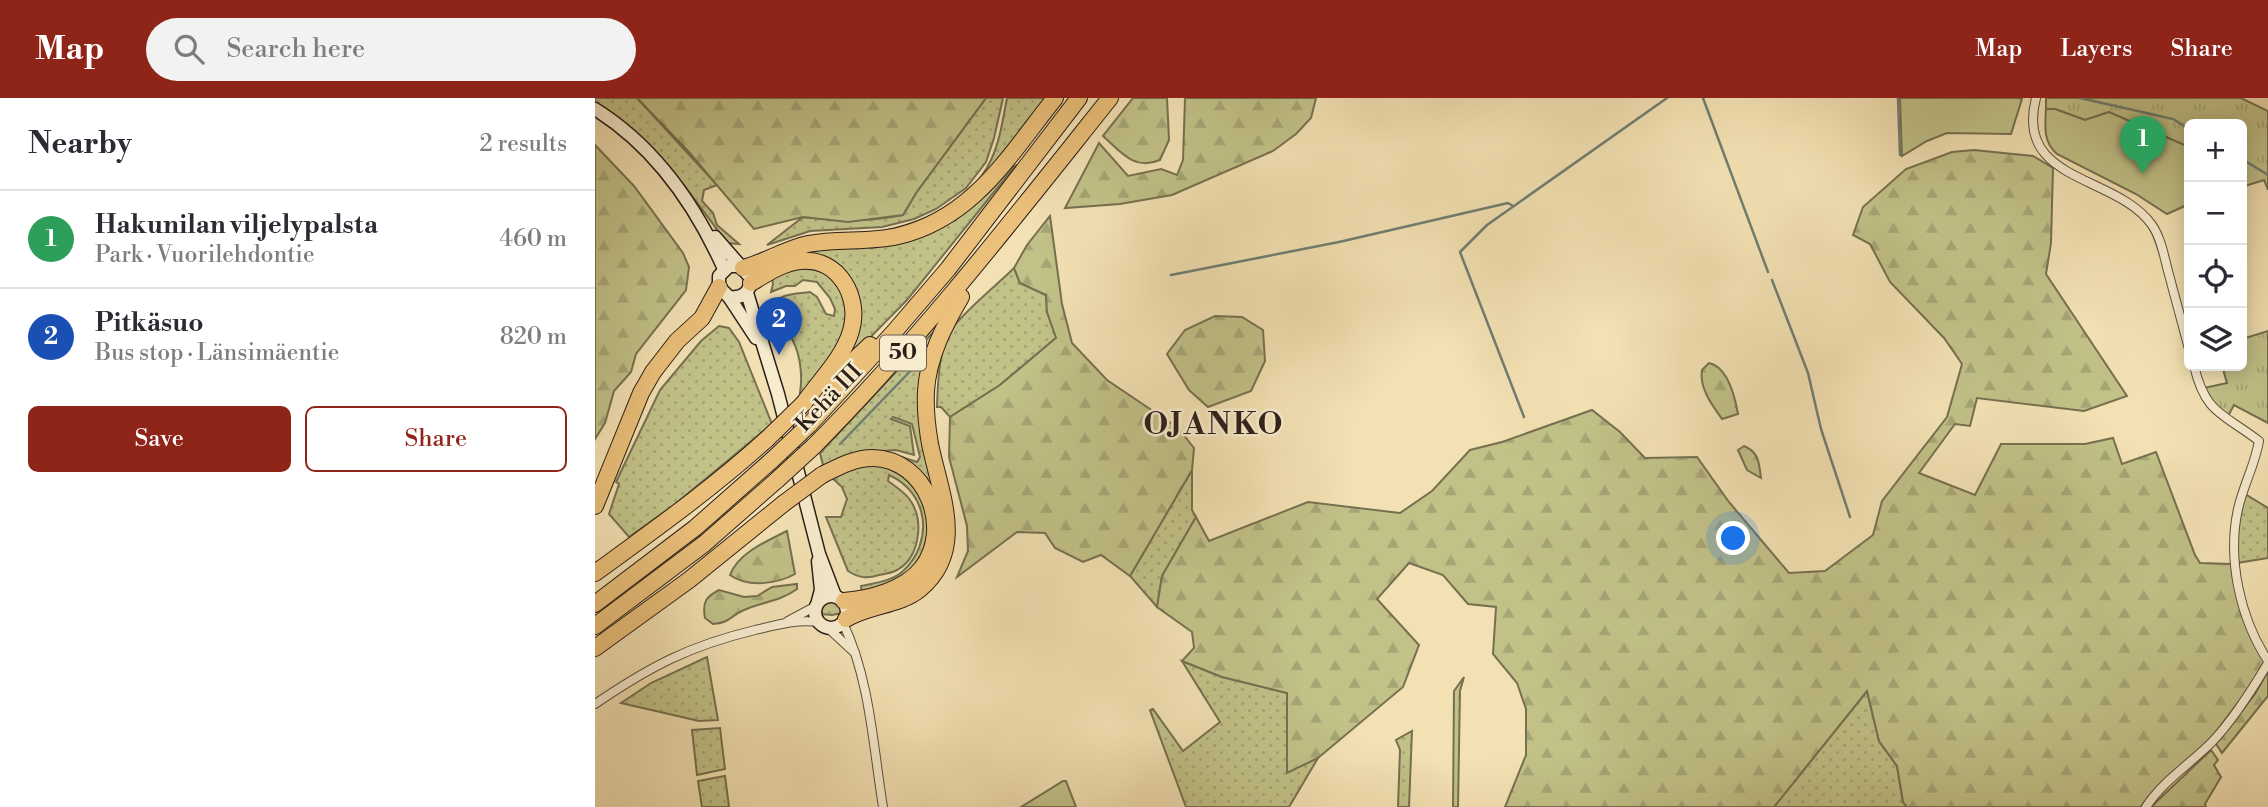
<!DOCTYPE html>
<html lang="en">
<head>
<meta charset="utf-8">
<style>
  :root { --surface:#fff; --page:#f2f2f3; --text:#2b2b33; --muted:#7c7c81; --line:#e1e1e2; --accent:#8f2418 }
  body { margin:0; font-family:"Libre Bodoni",serif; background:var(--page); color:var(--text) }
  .controls { position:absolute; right:21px; top:21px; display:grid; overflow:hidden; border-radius:10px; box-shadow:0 4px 18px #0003 }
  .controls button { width:63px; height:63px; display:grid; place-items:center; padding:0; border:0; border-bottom:2px solid var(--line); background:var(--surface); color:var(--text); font:35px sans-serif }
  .you { position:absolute; left:1139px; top:441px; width:24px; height:24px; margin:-18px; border:5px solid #fff; border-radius:50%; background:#1a73e8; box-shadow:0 0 0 10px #1a73e833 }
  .badge { display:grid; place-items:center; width:46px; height:46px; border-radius:50%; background:var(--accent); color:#fff; font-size:23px; font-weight:700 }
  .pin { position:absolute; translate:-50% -58px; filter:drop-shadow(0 2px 4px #0008) }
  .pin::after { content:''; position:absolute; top:37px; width:24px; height:21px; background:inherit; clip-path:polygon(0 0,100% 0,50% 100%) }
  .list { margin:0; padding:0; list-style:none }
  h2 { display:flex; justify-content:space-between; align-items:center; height:91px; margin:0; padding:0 28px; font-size:30px }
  h2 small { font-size:23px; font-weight:400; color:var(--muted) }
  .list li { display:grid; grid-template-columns:46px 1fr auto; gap:21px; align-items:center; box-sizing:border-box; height:98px; padding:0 28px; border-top:2px solid var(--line) }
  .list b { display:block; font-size:26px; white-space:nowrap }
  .list p { margin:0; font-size:23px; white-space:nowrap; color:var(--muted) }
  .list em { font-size:23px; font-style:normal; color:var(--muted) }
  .actions { display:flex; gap:14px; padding:21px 28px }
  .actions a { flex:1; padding:16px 0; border:2px solid var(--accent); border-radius:10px; text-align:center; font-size:24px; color:var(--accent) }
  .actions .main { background:var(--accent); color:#fff }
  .icon { flex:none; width:38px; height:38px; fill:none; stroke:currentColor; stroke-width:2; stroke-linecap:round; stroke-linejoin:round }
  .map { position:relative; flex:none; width:1673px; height:709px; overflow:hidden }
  header { display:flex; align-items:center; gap:42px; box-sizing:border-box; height:98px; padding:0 35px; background:var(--accent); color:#fff }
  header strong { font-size:33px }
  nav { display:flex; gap:38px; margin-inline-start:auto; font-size:24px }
  .search { width:490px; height:63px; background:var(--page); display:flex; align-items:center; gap:18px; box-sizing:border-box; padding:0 24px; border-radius:38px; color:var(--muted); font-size:26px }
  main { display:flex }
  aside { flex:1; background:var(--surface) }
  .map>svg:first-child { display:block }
  .grass { fill:url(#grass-dots); stroke:#767050; stroke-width:2; fill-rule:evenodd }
  .forest { fill:url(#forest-firs); stroke:#767050; stroke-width:2 }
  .park { fill:url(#park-tufts); stroke:#767050; stroke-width:2 }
  .garden { fill:#c1c188; stroke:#767050; stroke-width:2 }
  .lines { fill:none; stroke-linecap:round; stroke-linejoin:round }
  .stream { stroke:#6f7e73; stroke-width:2.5 }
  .street-casing { stroke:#5e5040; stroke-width:10 }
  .secondary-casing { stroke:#2c1f19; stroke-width:15 }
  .highway-casing { stroke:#2c1f19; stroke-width:18 }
  .street { stroke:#f7ecce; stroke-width:8 }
  .secondary { stroke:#f7ecce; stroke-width:12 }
  .highway { stroke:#eac07a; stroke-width:16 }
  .highway-bridge-casing { stroke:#2c1f19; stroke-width:18; stroke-linecap:butt }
  .highway-bridge { stroke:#eac07a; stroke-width:16 }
  .labels { text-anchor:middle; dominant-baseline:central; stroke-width:5; stroke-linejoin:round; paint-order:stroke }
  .shield { fill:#f7ecce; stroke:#695c4f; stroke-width:2 }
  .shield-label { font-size:21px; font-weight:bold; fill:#2c1f19 }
  .street-label { font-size:23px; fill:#2c1f19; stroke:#f7ecce }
  .district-label { font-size:30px; font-weight:bold; letter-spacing:2px; fill:#2c1f19; stroke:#f7ecce }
</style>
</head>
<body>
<header>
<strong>Map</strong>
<div class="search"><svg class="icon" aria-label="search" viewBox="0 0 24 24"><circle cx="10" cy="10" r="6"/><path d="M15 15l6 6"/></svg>Search here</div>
<nav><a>Map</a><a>Layers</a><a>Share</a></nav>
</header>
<main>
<aside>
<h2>Nearby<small>2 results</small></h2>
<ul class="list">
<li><span class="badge" style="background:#2e9e5b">1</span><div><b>Hakunilan viljelypalsta</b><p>Park · Vuorilehdontie</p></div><em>460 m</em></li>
<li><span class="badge" style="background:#1a4fb4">2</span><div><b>Pitkäsuo</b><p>Bus stop · Länsimäentie</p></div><em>820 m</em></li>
</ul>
<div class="actions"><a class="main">Save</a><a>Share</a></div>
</aside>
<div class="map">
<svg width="1673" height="709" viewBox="0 0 1673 709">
  <defs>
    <pattern id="grass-dots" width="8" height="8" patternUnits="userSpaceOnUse" patternTransform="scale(1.75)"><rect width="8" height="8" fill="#c1c188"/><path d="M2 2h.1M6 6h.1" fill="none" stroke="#a6a575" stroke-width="1.8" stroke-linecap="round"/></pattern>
    <pattern id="forest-firs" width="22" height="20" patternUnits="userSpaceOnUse" patternTransform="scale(1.75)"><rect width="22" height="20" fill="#c1c188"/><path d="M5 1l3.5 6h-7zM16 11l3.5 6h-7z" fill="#a6a575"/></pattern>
    <pattern id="park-tufts" width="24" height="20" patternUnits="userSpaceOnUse" patternTransform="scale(1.75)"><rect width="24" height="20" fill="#c1c188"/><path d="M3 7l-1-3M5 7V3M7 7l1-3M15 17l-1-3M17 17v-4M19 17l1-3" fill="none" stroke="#a6a575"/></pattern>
  </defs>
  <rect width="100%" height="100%" fill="#f3e1b3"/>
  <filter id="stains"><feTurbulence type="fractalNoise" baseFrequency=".00286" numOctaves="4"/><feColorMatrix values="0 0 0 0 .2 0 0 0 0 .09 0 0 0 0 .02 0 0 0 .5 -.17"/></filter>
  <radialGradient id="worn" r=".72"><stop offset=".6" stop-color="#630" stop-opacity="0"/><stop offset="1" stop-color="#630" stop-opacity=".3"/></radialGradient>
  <g class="grass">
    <path d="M0 0H42L122 87 109 92 107 103 118 115 122 127 144 146 132 145C93 93 57 37 0 4Z"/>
    <path d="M391 0H408L399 40 391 64 371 90 341 111 319 121 287 129 215 133 172 147 208 119C243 123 274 124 308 117L321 95Z"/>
    <path d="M412 0H447L451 3 369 101 318 129 271 136C319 129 374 109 396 62 405 43 408 21 412 0Z"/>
    <path d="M420 68 312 202 245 270 254 250 255 184 193 157 211 151 310 142 409 72Z"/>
    <path d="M199 170C234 170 238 178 254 207L247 245 207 295H205C208 276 205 252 194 236 188 225 181 219 179 206 185 195 203 196 215 194L222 199 231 216 239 218 240 211 235 200 222 184 208 182 200 188H191L176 194 178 186 177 179Z"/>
    <path d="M419 170 425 185 451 197 452 214 462 239 405 287 355 319 346 309H342C343 283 343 250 359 228 375 208 401 188 419 170Z"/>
    <path d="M124 228 134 230 144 244 177 326 79 407 34 439 14 416 24 386 21 384 65 292 106 243Z"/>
    <path d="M344 228C329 262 321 301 327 338 335 384 368 434 334 477 328 485 319 492 309 497 300 501 289 503 279 506L278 501C290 498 303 496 313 488 370 450 345 359 276 357 259 356 243 365 229 371L225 355ZM298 319 317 326 325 359 322 364 288 353 301 352 319 357 315 328 296 321Z"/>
    <path d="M275 367 289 368 315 382 333 410 335 442 316 475 299 486 267 496 266 488C279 485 298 483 308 473 339 444 334 395 294 377L293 383C301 389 312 395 317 405 329 426 324 462 300 473 296 475 289 476 284 477 272 481 264 480 253 473L231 419H246L252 401 247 389 235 378 248 372Z"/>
    <path d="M597 372V412L601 419 567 478 562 509 535 478Z"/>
    <path d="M1650 396 1673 410V460L1642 465 1643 427Z"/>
    <path d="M237 503 245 507 247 515 237 517 226 516 228 508Z"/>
    <path d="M112 559 123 622 104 623 26 605 56 585Z"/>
    <path d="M587 563 627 579 692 595V674L723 660 694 709H591L555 612 558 611 588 653 625 624Z"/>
    <path d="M869 579 865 593 863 709H858L859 593Z"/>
    <path d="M1272 593 1284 643 1302 668 1308 704 1312 709H1179Z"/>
    <path d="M125 630 130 671 102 677 97 632Z"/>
    <path d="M817 633 814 709H803L805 652 801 642Z"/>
    <path d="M130 678 134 709H107L103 683Z"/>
  </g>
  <g class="forest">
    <path d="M42 0H391L321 95 308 117 253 124 208 119 159 131 93 53Z"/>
    <path d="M538 0H572L574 42 565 62C539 73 526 54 508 38Z"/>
    <path d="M590 0H721L716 20 701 36 678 53 577 97 525 106 470 110 504 45 533 78 566 71 582 77 588 62Z"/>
    <path d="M0 47 39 88 88 155 94 169 91 192 41 256 36 274 19 293 10 325 0 341Z"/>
    <path d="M1379 52 1438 58 1458 70 1456 145 1451 176 1532 298 1489 313 1382 300 1375 328 1360 326 1324 375 1380 397 1406 346H1490L1518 340 1527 366 1561 354 1600 457 1605 465 1636 466 1670 564 1654 590 1614 643 1554 698 1546 709H1312L1308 704 1302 668 1284 643 1272 593 1179 709H910L931 657V611L922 585 898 556 901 509 873 506 848 477 814 465 782 501 824 547 808 589 723 660 692 675V595L627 579 587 563 599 550 597 534 562 509 567 478 601 419 614 443 713 404 805 415 837 393 875 352 907 344 997 312 1025 334 1050 360 1102 359 1134 404 1194 475 1230 473 1278 437 1287 403 1352 319 1367 266 1349 240 1295 184 1275 146 1258 137 1268 109 1311 71 1357 54Z"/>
    <path d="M455 118 467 206 477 245 512 282 583 330 599 350 597 372 535 478 506 457 488 464 460 450 450 435 422 434 362 479 373 453 372 428 354 359 355 319 405 287 461 240 452 214 451 197 425 185 419 170 432 147Z"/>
    <path d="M620 218 647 219 668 232 670 263 656 293 613 309 594 292 572 256 590 232Z"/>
    <path d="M1114 265C1133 269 1140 299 1143 316L1127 321C1117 307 1104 290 1107 272Z"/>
    <path d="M1149 348C1164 354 1164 365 1166 380L1152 372 1143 352Z"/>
    <path d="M192 433 200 476C182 486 153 490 135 477 143 455 172 443 192 433Z"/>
    <path d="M202 486V491C186 503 167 504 149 512 135 518 135 525 118 526L110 520C107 504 111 499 124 492L149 499 162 498 177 489Z"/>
    <path d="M1673 573V598L1627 655 1621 646 1660 596Z"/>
    <path d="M1616 652 1623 662 1619 667 1626 679 1610 706 1611 709H1556Z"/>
  </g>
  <g class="park">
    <path d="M1451 0H1646L1673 13V92L1669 82 1647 89V26H1594V50L1514 14 1490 22 1460 11H1451Z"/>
    <path d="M1673 233V325L1639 307 1633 318 1623 312 1609 290 1632 285 1627 268H1647V241Z"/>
  </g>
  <g class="garden">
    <path d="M1305 0H1423L1427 1 1416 36 1352 35 1332 43 1307 58Z"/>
    <path d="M1451 11H1460L1490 22 1514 14 1594 49V106L1572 116 1541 96 1462 56C1448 44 1450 28 1451 11Z"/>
    <path d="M468 683H471L481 709H426Z"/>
  </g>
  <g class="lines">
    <g class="stream">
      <path d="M1108 0 1173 174"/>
      <path d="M1303 0 1305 57"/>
      <path d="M1485 0 1578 21 1594 31"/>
      <path d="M1647 61 1673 77"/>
      <path d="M576 177 744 144 913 105 918 108"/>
      <path d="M1177 182 1213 275 1226 331 1255 419"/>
      <path d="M929 319 865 154 892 127 1072 0"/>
      <path d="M245 346 324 264"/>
    </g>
    <defs>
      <g id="street">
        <path d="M1441 0C1419 85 1521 76 1557 127 1566 140 1569 158 1573 173 1580 199 1587 225 1594 251"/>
        <path d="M1599 268C1611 317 1628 315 1664 343 1660 367 1648 388 1643 411 1632 461 1645 520 1673 563"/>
        <path d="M193 523 221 508"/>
        <path d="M248 525C275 581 278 648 288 709"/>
        <path d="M233 530 260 555"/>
        <path d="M0 606C56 568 94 548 160 532 181 527 202 521 224 524"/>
        <path d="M1551 709C1568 683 1595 666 1617 644 1639 621 1657 592 1673 565"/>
      </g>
      <g id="secondary">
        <path d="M0 11C59 48 101 108 129 171"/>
        <path d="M120 139 155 179C157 193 148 201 134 199L124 189V178L134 168H144"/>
        <path d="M152 195 183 296 224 456 240 498"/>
        <path d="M134 199 161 240"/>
        <path d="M223 463 226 492 223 503"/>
        <circle cx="236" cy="514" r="16"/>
      </g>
      <g id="highway">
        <path d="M148 170C171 164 190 151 213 146 243 140 274 145 303 138 379 120 415 56 460 0"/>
        <path d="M156 185C171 176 187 165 205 163 244 159 266 200 256 233 248 260 225 282 209 305"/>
        <path d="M233 287 275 247"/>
        <path d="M214 327 299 234 353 171 484 0"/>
        <path d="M219 348C327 239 420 119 515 0"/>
        <path d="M227 377C243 369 259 360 278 360 331 361 358 430 327 470 310 492 275 501 249 503"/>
        <path d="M0 408 46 295 58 274 82 243 107 220 124 189"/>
        <path d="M0 475C59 432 118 390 172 341"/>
        <path d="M0 506 100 430 177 362"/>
        <path d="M251 521C274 507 304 508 325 491 372 452 345 395 335 346 332 329 330 311 331 293 333 259 349 228 366 199"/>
        <path d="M0 528 109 446 182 382"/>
        <path d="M0 550 94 482 188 406"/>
      </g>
    </defs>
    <use href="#street" class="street-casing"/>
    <use href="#secondary" class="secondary-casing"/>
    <use href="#highway" class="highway-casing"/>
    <use href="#street" class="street"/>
    <use href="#secondary" class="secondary"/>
    <use href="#highway" class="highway"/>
    <defs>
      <g id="highway-bridge">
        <path d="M172 341 209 305"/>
        <path d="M177 362 214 327"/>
        <path d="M182 382 219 348"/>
        <path d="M188 406 227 377"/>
      </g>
    </defs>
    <use href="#highway-bridge" class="highway-bridge-casing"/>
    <use href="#highway-bridge" class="highway-bridge"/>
  </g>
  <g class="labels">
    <rect class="shield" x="285" y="237.5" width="46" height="35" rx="5"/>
    <g class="shield-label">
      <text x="308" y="255">50</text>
    </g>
    <g class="street-label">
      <text transform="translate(234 300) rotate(-46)">Kehä III</text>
    </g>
    <g class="district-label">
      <text x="619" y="327">OJANKO</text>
    </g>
  </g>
  <rect width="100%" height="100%" filter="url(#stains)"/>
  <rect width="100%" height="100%" fill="url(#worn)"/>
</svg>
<div class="controls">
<button>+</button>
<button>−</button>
<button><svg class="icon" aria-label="locate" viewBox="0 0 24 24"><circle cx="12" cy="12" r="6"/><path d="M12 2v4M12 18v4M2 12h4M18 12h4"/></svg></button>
<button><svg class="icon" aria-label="layers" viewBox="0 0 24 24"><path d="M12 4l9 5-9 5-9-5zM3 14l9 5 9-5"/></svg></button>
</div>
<div class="you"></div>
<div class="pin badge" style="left:1548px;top:76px;background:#2e9e5b">1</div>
<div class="pin badge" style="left:184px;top:257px;background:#1a4fb4">2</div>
</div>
</main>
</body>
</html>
